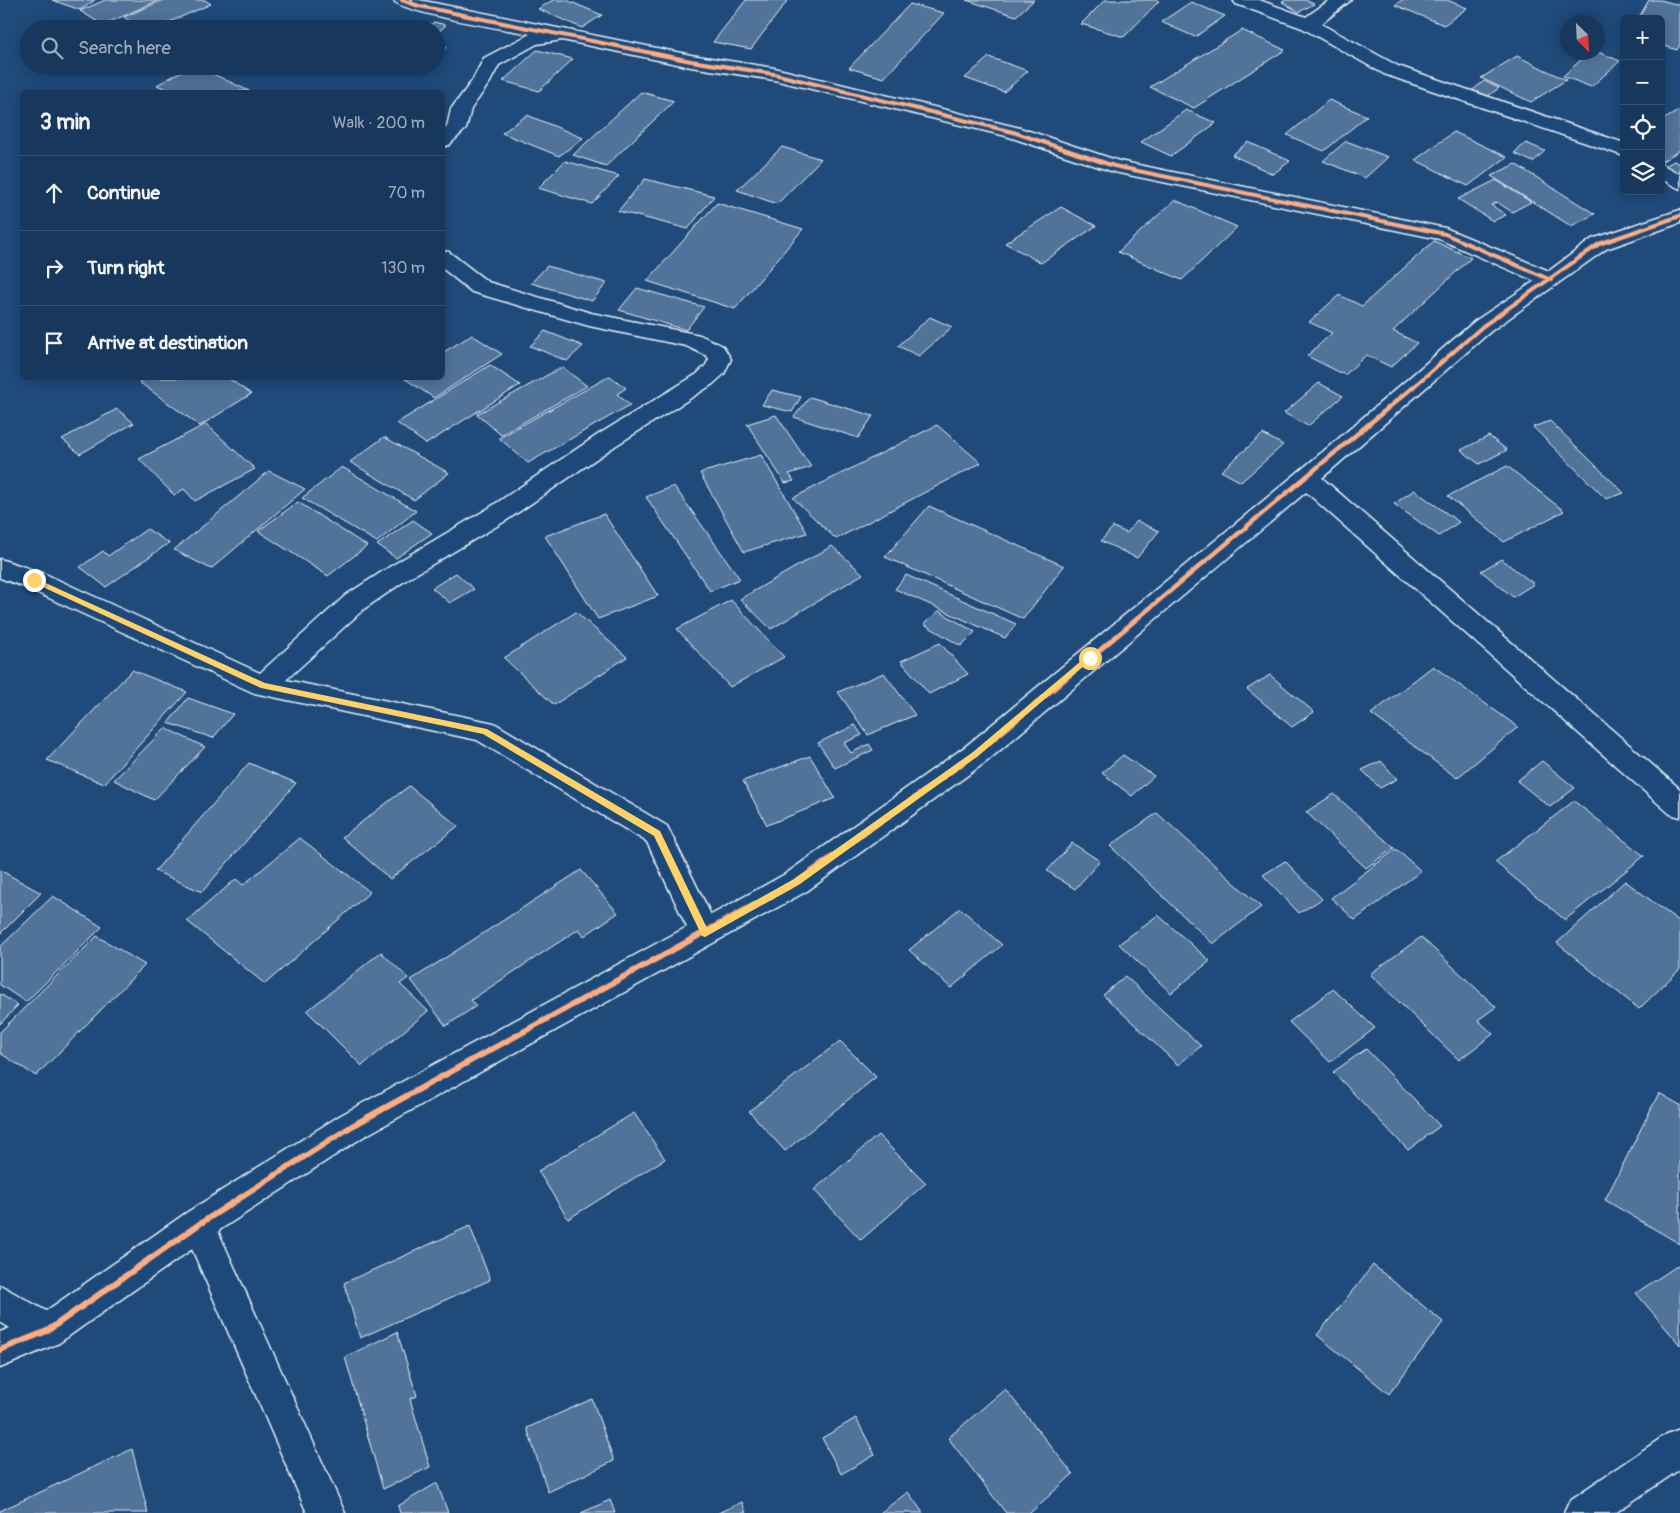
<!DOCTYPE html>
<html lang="en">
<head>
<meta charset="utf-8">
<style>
  :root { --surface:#17385c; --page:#203f62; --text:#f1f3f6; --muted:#9eacbb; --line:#365272 }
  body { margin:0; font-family:Pangolin,sans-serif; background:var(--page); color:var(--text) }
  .controls { position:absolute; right:15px; top:15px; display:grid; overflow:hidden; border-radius:8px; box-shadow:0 2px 12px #0003 }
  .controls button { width:45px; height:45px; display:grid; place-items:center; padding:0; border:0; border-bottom:1px solid var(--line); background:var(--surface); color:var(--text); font:25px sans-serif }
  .compass { position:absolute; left:1560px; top:15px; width:45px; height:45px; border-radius:50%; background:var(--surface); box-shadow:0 2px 12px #0003; rotate:156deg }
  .stop { position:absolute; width:15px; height:15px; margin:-11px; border:4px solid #ffd166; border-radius:50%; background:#fff }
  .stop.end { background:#ffd166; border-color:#fff; box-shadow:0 1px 5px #0008 }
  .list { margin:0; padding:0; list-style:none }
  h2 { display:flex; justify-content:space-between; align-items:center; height:65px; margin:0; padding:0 20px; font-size:21px }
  h2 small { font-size:16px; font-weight:400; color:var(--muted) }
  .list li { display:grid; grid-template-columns:32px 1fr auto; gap:15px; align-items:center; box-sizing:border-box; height:75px; padding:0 20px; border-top:1px solid var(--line) }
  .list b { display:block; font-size:19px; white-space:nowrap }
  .list em { font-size:16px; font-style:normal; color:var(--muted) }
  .icon { flex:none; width:28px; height:28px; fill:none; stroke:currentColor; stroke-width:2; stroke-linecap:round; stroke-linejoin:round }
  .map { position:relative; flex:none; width:1680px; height:1513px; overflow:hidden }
  .search { position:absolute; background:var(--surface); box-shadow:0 2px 12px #0003; left:20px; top:20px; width:425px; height:55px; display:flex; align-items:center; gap:12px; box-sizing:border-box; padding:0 18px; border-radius:28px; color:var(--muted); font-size:19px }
  .panel { position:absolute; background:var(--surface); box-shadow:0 2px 12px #0003; left:20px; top:90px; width:425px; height:290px; border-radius:8px }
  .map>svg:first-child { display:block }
  .building { fill:#517399; stroke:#e8f1f8 }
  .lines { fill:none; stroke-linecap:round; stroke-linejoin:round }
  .street-casing { stroke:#e8f1f8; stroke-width:3 }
  .street { fill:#1f4a7a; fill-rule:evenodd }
  .cycleway-far2-casing { stroke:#1f4a7a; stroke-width:6 }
  .cycleway-far1-casing { stroke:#1f4a7a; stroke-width:8 }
  .cycleway-casing { stroke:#1f4a7a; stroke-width:9 }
  .cycleway-far2 { stroke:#ffac80; stroke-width:4 }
  .cycleway-far1 { stroke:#ffac80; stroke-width:4.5 }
  .cycleway { stroke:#ffac80; stroke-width:6 }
  .route { fill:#ffd166 }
</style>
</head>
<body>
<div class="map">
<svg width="1680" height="1513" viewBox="0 0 1680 1513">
  <rect width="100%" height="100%" fill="#1f4a7a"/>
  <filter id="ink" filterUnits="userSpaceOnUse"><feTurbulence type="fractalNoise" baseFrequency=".02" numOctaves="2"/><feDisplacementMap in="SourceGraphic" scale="10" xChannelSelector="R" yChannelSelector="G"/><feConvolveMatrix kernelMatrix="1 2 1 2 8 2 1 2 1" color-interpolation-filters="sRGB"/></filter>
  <g filter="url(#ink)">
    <g class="building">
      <path d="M52 0H95L80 10Z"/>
      <path d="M105 0H159L103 25 80 11Z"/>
      <path d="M163 0H205L211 4 153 29H142L124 17Z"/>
      <path d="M553 0H566L602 15 582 28 538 9Z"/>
      <path d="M746 0H788L751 49 713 42Z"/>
      <path d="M966 0H1034L1016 16Z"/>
      <path d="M1105 0H1156L1159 1 1124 37 1081 24Z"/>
      <path d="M1286 0H1306L1314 4 1299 12 1282 2Z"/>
      <path d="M1402 0H1447L1467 8 1444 25 1395 5Z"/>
      <path d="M1649 0H1660L1680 5V45L1677 50 1661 45V19H1638Z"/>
      <path d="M1191 2 1225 16 1195 37 1161 22Z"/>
      <path d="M910 4 944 13 884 78 849 68Z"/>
      <path d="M434 22 446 25 436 34V29H426Z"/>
      <path d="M1242 30 1285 50 1194 108 1150 87Z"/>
      <path d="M436 45 447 47 436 57Z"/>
      <path d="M537 50 573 59 539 91 503 81Z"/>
      <path d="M1590 52H1598L1620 61 1591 87 1563 76Z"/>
      <path d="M1517 56 1566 80 1531 102 1481 78Z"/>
      <path d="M989 57 1028 71 1004 92 965 78Z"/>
      <path d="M191 66H196L249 91 173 92 157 85Z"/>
      <path d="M1484 81 1499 88 1484 99 1469 93Z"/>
      <path d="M641 92 674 101 606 166 573 155Z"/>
      <path d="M1329 100 1367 116 1324 151 1287 135Z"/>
      <path d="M1186 110 1216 123 1171 156 1141 142Z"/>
      <path d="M1680 110V150L1661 162V121Z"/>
      <path d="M527 115 583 138 559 156 502 133Z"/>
      <path d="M1454 132 1507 157 1468 186 1415 160Z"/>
      <path d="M1346 141 1388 157 1365 178 1323 161Z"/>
      <path d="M1248 142 1290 161 1273 174 1232 155Z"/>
      <path d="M1526 143 1545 151 1533 162 1514 153Z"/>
      <path d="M782 147 821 159 777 204 737 190Z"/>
      <path d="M565 161 619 176 592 204 538 188Z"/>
      <path d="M1674 161 1680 164V177L1661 168Z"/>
      <path d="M1515 164 1595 214 1571 226 1491 176Z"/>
      <path d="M645 179 714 196 688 229 618 211Z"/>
      <path d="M1496 180 1531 202 1512 212 1497 202 1491 205 1506 215 1493 221 1458 199Z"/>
      <path d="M1175 200 1237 227 1182 280 1118 252Z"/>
      <path d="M717 203 803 229 735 309 647 281Z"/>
      <path d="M1061 207 1096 226 1041 263 1005 243Z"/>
      <path d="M1434 241 1471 258 1393 331 1417 343 1391 367 1366 355 1345 375 1307 356 1332 333 1309 322 1339 295 1362 306Z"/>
      <path d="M547 266 607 283 592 301 531 283Z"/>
      <path d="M637 288 704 307 686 330 619 310Z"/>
      <path d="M930 317 952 327 919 356 898 346Z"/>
      <path d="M545 331 583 346 567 361 530 346Z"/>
      <path d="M472 335 502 354 434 398 404 378H442V353Z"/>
      <path d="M490 365 520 385 426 444 397 423Z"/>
      <path d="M562 367 587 386 501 435 477 414Z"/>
      <path d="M610 376 626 388 617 394 630 405 528 463 499 438Z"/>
      <path d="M146 378H228L251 394 200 426 139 382Z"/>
      <path d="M1319 383 1343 396 1308 426 1284 413Z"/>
      <path d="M772 390 801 397 792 412 762 405Z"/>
      <path d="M810 397 873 416 858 438 794 417Z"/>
      <path d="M117 409 134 423 80 454 62 439Z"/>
      <path d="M776 415 811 467 789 474 794 481 785 483 747 424Z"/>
      <path d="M1550 421 1624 493 1606 499 1533 427Z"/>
      <path d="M206 424 255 469 195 501 184 489 174 495 139 459Z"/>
      <path d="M937 425 981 463 836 539 793 498Z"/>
      <path d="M1263 434 1283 445 1241 482 1221 471Z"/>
      <path d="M1489 436 1507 450 1479 464 1461 450Z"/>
      <path d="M384 437 449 473 414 500 350 462Z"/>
      <path d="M761 455 807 533 744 552 700 473Z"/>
      <path d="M1507 466 1564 511 1504 542 1448 496Z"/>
      <path d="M342 467 416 511 377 542 302 498Z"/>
      <path d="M269 471 305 489 211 569 174 550Z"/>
      <path d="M674 486 740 579 710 591 646 497Z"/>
      <path d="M1414 490 1459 522 1439 536 1394 504Z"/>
      <path d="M298 502 367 546 328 576 258 531Z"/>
      <path d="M929 506 1064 566 1023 619 885 557Z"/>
      <path d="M604 514 658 596 598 619 545 536Z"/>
      <path d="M413 520 432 533 396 558 377 545Z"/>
      <path d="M1137 521 1159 531 1137 558 1101 541 1113 527 1127 533Z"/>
      <path d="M147 529 169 543 106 587 80 567 103 551 108 556Z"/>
      <path d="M832 546 863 574 771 629 740 599Z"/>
      <path d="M1501 559 1534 584 1513 597 1481 571Z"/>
      <path d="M456 573 474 589 450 603 432 588Z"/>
      <path d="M906 575 1016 624 1005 638 895 589Z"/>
      <path d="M731 600 784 657 730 687 677 629Z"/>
      <path d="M939 611 975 632 961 646 924 624Z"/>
      <path d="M576 612 627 657 554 705 504 658Z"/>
      <path d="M940 643 968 674 929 694 901 661Z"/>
      <path d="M1433 666 1518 727 1457 778 1371 714Z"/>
      <path d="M132 670 187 692 104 784 47 760Z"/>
      <path d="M884 673 915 715 868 735 838 692Z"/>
      <path d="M1270 675 1314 712 1292 727 1247 689Z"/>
      <path d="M188 698 233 714 213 738 168 723Z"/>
      <path d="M855 725 862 735 844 743 851 753 869 744 873 750 835 768 818 743Z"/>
      <path d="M165 728 205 747 154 800 114 780Z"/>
      <path d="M1123 755 1154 776 1132 796 1102 773Z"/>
      <path d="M810 756 835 798 767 825 743 781Z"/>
      <path d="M1381 761 1397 779 1380 788 1362 770Z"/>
      <path d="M1542 761 1575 788 1550 807 1517 781Z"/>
      <path d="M249 763 296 783 202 892 155 871Z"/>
      <path d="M409 786 458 826 390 879 342 837Z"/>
      <path d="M1334 794 1394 848 1366 868 1306 812Z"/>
      <path d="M1574 801 1644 856 1565 920 1495 862Z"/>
      <path d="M1157 813 1261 907 1213 944 1110 846Z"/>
      <path d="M300 838 370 892 265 984 187 921 236 879 243 885Z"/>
      <path d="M1072 843 1100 861 1075 889 1047 871Z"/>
      <path d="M1396 849 1421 871 1355 920 1331 898Z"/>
      <path d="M1285 861 1322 899 1299 913 1263 875Z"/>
      <path d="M0 870 41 893 0 934Z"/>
      <path d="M581 870 618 913 584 936 579 929 471 1000 476 1006 446 1026 411 980Z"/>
      <path d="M1625 881 1680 922V969L1639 1009 1557 943Z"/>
      <path d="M53 896 102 927 26 1002 0 985V947Z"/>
      <path d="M960 908 1002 945 951 988 909 950Z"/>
      <path d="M1158 915 1210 961 1171 993 1119 944Z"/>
      <path d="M97 936 145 965 36 1076 0 1053V1032Z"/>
      <path d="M1421 937 1496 1007 1478 1020 1493 1034 1459 1060 1370 974Z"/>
      <path d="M381 952 408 978 400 984 428 1011 362 1066 307 1011Z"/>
      <path d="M1125 976 1201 1046 1178 1065 1103 995Z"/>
      <path d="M1333 989 1375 1028 1330 1062 1289 1022Z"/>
      <path d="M0 994 18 1005 0 1024Z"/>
      <path d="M840 1041 876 1077 785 1151 749 1111Z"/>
      <path d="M1366 1049 1440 1126 1408 1150 1333 1072Z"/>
      <path d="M1659 1093 1680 1105V1244L1605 1200Z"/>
      <path d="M634 1113 665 1159 568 1219 538 1171Z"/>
      <path d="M878 1135 926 1183 861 1240 814 1190Z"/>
      <path d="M470 1226 490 1280 360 1338 344 1283Z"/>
      <path d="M1680 1264V1345L1636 1293Z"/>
      <path d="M1373 1265 1443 1322 1389 1394 1317 1335Z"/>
      <path d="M397 1332 417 1396 410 1399 430 1467 383 1489 345 1357Z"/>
      <path d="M1005 1389 1073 1474 1030 1513H1006L948 1438Z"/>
      <path d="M592 1399 614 1461 548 1492 527 1428Z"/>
      <path d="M856 1418 875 1455 841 1474 822 1438Z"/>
      <path d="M132 1449 148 1513H0V1511Z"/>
      <path d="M437 1483 448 1513H400L398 1506Z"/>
      <path d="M908 1492 923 1513H880Z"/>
      <path d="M610 1500 615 1513H581Z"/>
      <path d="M742 1502 746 1513H718Z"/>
    </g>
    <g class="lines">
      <defs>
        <g id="street">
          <path d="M393 0H419L691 55 774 68 1020 128 1119 161 1445 228 1549 271 1592 239 1680 210V223L1606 249 1491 331 1322 478 1680 789V817L1670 814 1306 492 986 762 807 891 363 1137 218 1231 345 1513H307L192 1249 59 1343 0 1368V1332L10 1328 0 1322V1285L46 1311 186 1213 341 1115 687 927 647 842 477 740 254 693 25 587 0 578V559L43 573 260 673 346 595 391 566 489 508 599 434 697 374 706 365 709 359 707 356 686 346 589 326 472 292 442 268V251L449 252 488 282 591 313 700 335 723 346 731 359 724 374 713 384 615 446 507 520 409 578 364 609 286 680 494 723 667 826 711 915 787 873 966 746 1337 440 1475 321 1535 281 1439 239 1114 172 1006 136 774 80 691 67 562 40 537 44 499 65 490 82 471 109 466 129 449 145 442 147V130L447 127 451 109 472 81 484 58 530 34C509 30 402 13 393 0Z"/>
          <path d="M1233 0H1259L1306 17 1330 0H1351L1321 24 1398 66 1624 143V156L1384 74 1302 28 1236 4Z"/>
          <path d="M1661 164 1680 174V189L1661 179Z"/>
          <path d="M1680 1429V1469L1615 1513H1564L1570 1500 1667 1434Z"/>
        </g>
      </defs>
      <use href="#street" class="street-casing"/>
      <use href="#street" class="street"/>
      <defs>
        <g id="cycleway-far2">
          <path d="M402 0 419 6 691 61 774 74 1013 132 1114 166 1445 234 1551 280"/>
          <path d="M1412 388 1483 326 1599 244 1680 216"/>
        </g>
        <path id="cycleway-far1" d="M796 882 976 754 1413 387"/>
        <path id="cycleway" d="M0 1350 47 1331 198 1225 352 1126 798 881"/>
      </defs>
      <use href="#cycleway-far2" class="cycleway-far2-casing"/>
      <use href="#cycleway-far1" class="cycleway-far1-casing"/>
      <use href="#cycleway" class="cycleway-casing"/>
      <use href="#cycleway-far2" class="cycleway-far2"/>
      <use href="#cycleway-far1" class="cycleway-far1"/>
      <use href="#cycleway" class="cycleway"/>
    </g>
  </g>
  <path class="route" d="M32 579H37L265 683 487 729 660 831 707 928 794 879 973 752 1087 656 1093 658 978 756 800 884 705 937 702 936 654 836 483 734 261 688 32 582Z"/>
</svg>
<div class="controls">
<button>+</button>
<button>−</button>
<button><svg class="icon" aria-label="locate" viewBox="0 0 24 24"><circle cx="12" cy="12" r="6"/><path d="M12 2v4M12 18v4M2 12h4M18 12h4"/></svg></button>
<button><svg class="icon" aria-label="layers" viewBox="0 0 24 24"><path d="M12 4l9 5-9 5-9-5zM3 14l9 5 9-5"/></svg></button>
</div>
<svg class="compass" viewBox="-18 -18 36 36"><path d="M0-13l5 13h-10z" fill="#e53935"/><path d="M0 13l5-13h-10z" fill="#9eacbb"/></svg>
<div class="stop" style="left:1090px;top:658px"></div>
<div class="stop end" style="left:34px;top:580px"></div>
<div class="search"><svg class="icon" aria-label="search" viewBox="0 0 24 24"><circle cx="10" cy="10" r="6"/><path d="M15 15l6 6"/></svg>Search here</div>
<section class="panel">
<h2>3 min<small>Walk · 200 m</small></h2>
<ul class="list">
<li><svg class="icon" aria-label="ahead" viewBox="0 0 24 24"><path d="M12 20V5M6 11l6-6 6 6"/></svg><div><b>Continue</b></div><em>70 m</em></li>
<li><svg class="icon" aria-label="right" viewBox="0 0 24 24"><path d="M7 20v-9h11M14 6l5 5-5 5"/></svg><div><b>Turn right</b></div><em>130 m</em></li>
<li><svg class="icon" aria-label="arrive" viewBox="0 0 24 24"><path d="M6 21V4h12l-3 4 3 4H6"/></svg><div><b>Arrive at destination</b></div></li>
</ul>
</section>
</div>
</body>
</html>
